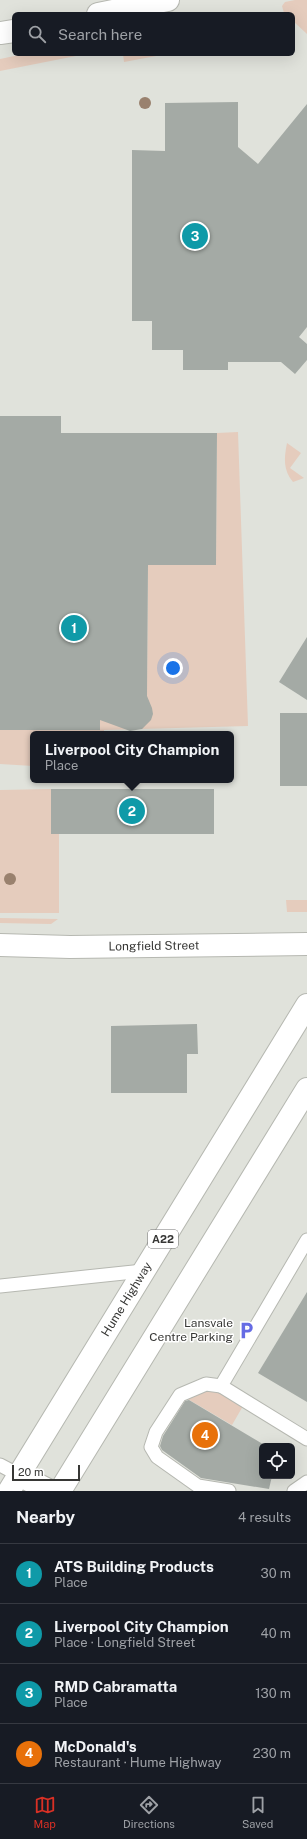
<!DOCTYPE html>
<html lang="en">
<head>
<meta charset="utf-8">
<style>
  :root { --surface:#171b24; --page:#20242c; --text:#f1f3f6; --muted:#9ea1a6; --line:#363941; --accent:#d93025 }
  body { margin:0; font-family:"Public Sans",sans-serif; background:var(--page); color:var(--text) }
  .controls { position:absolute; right:12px; bottom:12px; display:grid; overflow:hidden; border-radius:6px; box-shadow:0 4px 16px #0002 }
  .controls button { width:36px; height:36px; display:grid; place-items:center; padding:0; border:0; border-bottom:1px solid var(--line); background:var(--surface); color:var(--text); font:20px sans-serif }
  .scale { position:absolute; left:12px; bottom:10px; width:68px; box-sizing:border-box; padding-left:4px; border:2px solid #373735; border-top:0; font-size:11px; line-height:14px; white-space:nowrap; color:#373735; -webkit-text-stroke:3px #fff; paint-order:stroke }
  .you { position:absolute; left:173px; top:668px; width:14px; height:14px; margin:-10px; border:3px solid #fff; border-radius:50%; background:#1a73e8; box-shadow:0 0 0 6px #1a73e833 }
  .badge { display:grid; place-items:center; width:26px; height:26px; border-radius:50%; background:var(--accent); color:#fff; font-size:13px; font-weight:700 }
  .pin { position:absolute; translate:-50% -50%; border:2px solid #fff; box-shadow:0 1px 4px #0006 }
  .popup { position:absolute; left:30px; top:731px; width:204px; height:52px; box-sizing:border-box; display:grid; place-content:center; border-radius:6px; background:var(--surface); filter:drop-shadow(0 1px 3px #0005); font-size:13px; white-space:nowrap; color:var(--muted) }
  .popup b { font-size:15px; color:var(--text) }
  .popup::after { content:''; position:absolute; left:50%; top:100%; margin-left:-8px; border:8px solid transparent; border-top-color:var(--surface) }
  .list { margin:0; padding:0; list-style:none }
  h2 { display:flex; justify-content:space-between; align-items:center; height:52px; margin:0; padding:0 16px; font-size:17px }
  h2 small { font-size:13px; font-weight:400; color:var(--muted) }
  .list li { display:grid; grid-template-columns:26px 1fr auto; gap:12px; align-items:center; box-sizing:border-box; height:60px; padding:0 16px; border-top:1px solid var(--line) }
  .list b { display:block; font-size:15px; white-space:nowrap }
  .list p { margin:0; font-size:13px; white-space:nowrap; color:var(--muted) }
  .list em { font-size:13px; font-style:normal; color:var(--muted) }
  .icon { flex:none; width:22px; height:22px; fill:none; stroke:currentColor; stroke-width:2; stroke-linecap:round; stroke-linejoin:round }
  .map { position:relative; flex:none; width:307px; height:1491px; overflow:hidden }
  .search { position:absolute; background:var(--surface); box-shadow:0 4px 16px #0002; left:12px; right:12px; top:12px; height:44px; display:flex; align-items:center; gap:10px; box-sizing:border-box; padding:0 14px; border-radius:6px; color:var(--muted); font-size:15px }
  .sheet { height:292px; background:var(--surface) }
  nav { display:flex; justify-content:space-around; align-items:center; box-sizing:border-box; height:56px; border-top:1px solid var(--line); background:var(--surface); font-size:11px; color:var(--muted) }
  nav a { display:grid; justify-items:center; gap:2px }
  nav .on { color:var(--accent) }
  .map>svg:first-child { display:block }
  .green { fill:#e5ccbd }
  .building { fill:#a4aaa5 }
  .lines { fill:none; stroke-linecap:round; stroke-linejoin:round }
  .service-casing { stroke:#b6b8b1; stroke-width:15 }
  .minor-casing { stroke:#b6b8b1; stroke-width:24 }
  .tertiary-casing { stroke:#b6b8b1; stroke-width:24 }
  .trunk-casing { stroke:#b6b8b1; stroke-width:24 }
  .service { stroke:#fff; stroke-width:13 }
  .minor { stroke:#fff; stroke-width:22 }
  .tertiary { stroke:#fff; stroke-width:22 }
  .trunk { stroke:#fff; stroke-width:22 }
  .tree { fill:#99816e }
  .labels { text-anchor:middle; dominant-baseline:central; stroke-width:3; stroke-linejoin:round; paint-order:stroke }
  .shield { fill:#fff; stroke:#737372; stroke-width:1 }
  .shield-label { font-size:11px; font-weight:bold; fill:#373735 }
  .street-label { font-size:12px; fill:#373735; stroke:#fff }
  .poi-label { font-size:12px; fill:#373735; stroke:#fff; text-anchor:end }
</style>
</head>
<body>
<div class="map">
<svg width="307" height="1491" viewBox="0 0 307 1491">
  <rect width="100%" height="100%" fill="#e0e2db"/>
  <g class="green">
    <path d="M295 0H307V34L293 21V14L284 13 282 6 285 2Z"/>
    <path d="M24 54H80L81 55 0 71V59Z"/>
    <path d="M123 54H167L124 62Z"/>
    <path d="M238 432 248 726 104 730V734H33V766L0 764V730L100 690H147L148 565H216L217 433Z"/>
    <path d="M287 443 301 453 290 468 304 478 293 482C283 470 284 458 287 443Z"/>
    <path d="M51 789V833L59 834V913H0V790Z"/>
    <path d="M286 900H307V912H287Z"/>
    <path d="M0 918 58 919 51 924 0 923Z"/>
    <path d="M212 1387 243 1406 232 1425 186 1398Z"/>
  </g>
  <g class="building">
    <path d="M238 102V147L258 164 307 104V327L299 337 307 344V360L295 374 281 362H228V370H183V350H152V321H132V150L165 151V103Z"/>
    <path d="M0 416H61V433H217L216 565H148L147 696 152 708 153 714 151 720 142 729 130 731 100 720V730H0Z"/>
    <path d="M307 637V700L279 682Z"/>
    <rect x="280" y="713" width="27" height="73"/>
    <rect x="51" y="789" width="163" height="45"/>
    <path d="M197 1024 198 1054H187V1093H111V1026Z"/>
    <path d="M307 1292V1402L258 1373Z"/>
    <path d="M189 1400 266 1446H262V1476H272L269 1489 201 1478 162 1450 160 1446 163 1436 185 1401Z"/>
  </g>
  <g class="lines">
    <defs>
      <g id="service">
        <path d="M307 1240 221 1386 307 1439"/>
        <path d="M0 1286 143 1271"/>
        <path d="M221 1386 206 1384 180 1395 156 1432 151 1447 157 1457 198 1486 229 1491"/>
        <path d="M0 1465 19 1475"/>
        <path d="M294 1491 307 1482"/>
      </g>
      <g id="minor">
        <path id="s1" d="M0 945 70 947 307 944"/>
        <path d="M19 1475 50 1491"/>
      </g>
      <g id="tertiary">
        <path d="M98 14 168 0"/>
        <path d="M0 33 14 31"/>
      </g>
      <g id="trunk">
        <path id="s2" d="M9 1491 307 1005"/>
        <path d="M60 1491 307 1089"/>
      </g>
    </defs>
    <use href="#service" class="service-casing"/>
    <use href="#minor" class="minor-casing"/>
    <use href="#tertiary" class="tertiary-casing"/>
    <use href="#trunk" class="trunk-casing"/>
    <use href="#service" class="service"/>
    <use href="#minor" class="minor"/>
    <use href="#tertiary" class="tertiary"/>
    <use href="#trunk" class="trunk"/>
  </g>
  <g class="tree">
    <circle cx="145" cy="103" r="6"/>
    <circle cx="10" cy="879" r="6"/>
  </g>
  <defs>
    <symbol id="parking-bare" viewBox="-9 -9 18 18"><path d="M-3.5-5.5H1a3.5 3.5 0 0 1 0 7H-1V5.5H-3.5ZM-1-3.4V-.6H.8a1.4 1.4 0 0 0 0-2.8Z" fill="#656be4" stroke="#fff" stroke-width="2.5" paint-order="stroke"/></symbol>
  </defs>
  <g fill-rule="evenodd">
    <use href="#parking-bare" x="234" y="1318" width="25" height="25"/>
  </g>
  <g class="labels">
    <rect class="shield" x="148" y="1230" width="30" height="18" rx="3"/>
    <g class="shield-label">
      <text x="163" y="1239">A22</text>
    </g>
    <g class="street-label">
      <text stroke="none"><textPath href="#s1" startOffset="154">Longfield Street</textPath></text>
      <text stroke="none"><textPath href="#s2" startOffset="225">Hume Highway</textPath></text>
    </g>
    <g class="poi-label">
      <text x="233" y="1323">Lansvale<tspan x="233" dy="14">Centre Parking</tspan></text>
    </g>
  </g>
</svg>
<div class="controls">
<button><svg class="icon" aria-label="locate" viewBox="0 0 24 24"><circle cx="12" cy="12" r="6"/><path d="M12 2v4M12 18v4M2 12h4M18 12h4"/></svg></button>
</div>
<div class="scale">20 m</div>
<div class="you"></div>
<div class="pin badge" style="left:74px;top:628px;background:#0f9aa8">1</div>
<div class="pin badge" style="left:132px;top:811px;background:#0f9aa8">2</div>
<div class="popup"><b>Liverpool City Champion</b>Place</div>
<div class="pin badge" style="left:195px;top:236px;background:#0f9aa8">3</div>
<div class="pin badge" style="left:205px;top:1435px;background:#e8710a">4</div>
<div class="search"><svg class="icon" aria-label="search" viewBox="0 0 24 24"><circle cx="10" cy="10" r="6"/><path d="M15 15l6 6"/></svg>Search here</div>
</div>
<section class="sheet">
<h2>Nearby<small>4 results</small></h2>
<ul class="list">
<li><span class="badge" style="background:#0f9aa8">1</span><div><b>ATS Building Products</b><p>Place</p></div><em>30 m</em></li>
<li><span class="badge" style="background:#0f9aa8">2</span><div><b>Liverpool City Champion</b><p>Place · Longfield Street</p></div><em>40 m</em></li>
<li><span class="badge" style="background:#0f9aa8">3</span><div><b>RMD Cabramatta</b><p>Place</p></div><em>130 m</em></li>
<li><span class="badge" style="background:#e8710a">4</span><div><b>McDonald's</b><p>Restaurant · Hume Highway</p></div><em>230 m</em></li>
</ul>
</section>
<nav>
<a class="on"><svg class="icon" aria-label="map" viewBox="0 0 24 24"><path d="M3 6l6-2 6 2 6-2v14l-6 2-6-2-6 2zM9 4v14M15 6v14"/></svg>Map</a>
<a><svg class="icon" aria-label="directions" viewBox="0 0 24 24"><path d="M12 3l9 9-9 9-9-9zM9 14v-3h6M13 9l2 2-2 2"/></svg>Directions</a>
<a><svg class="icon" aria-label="saved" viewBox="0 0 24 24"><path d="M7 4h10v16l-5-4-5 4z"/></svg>Saved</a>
</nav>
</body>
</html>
